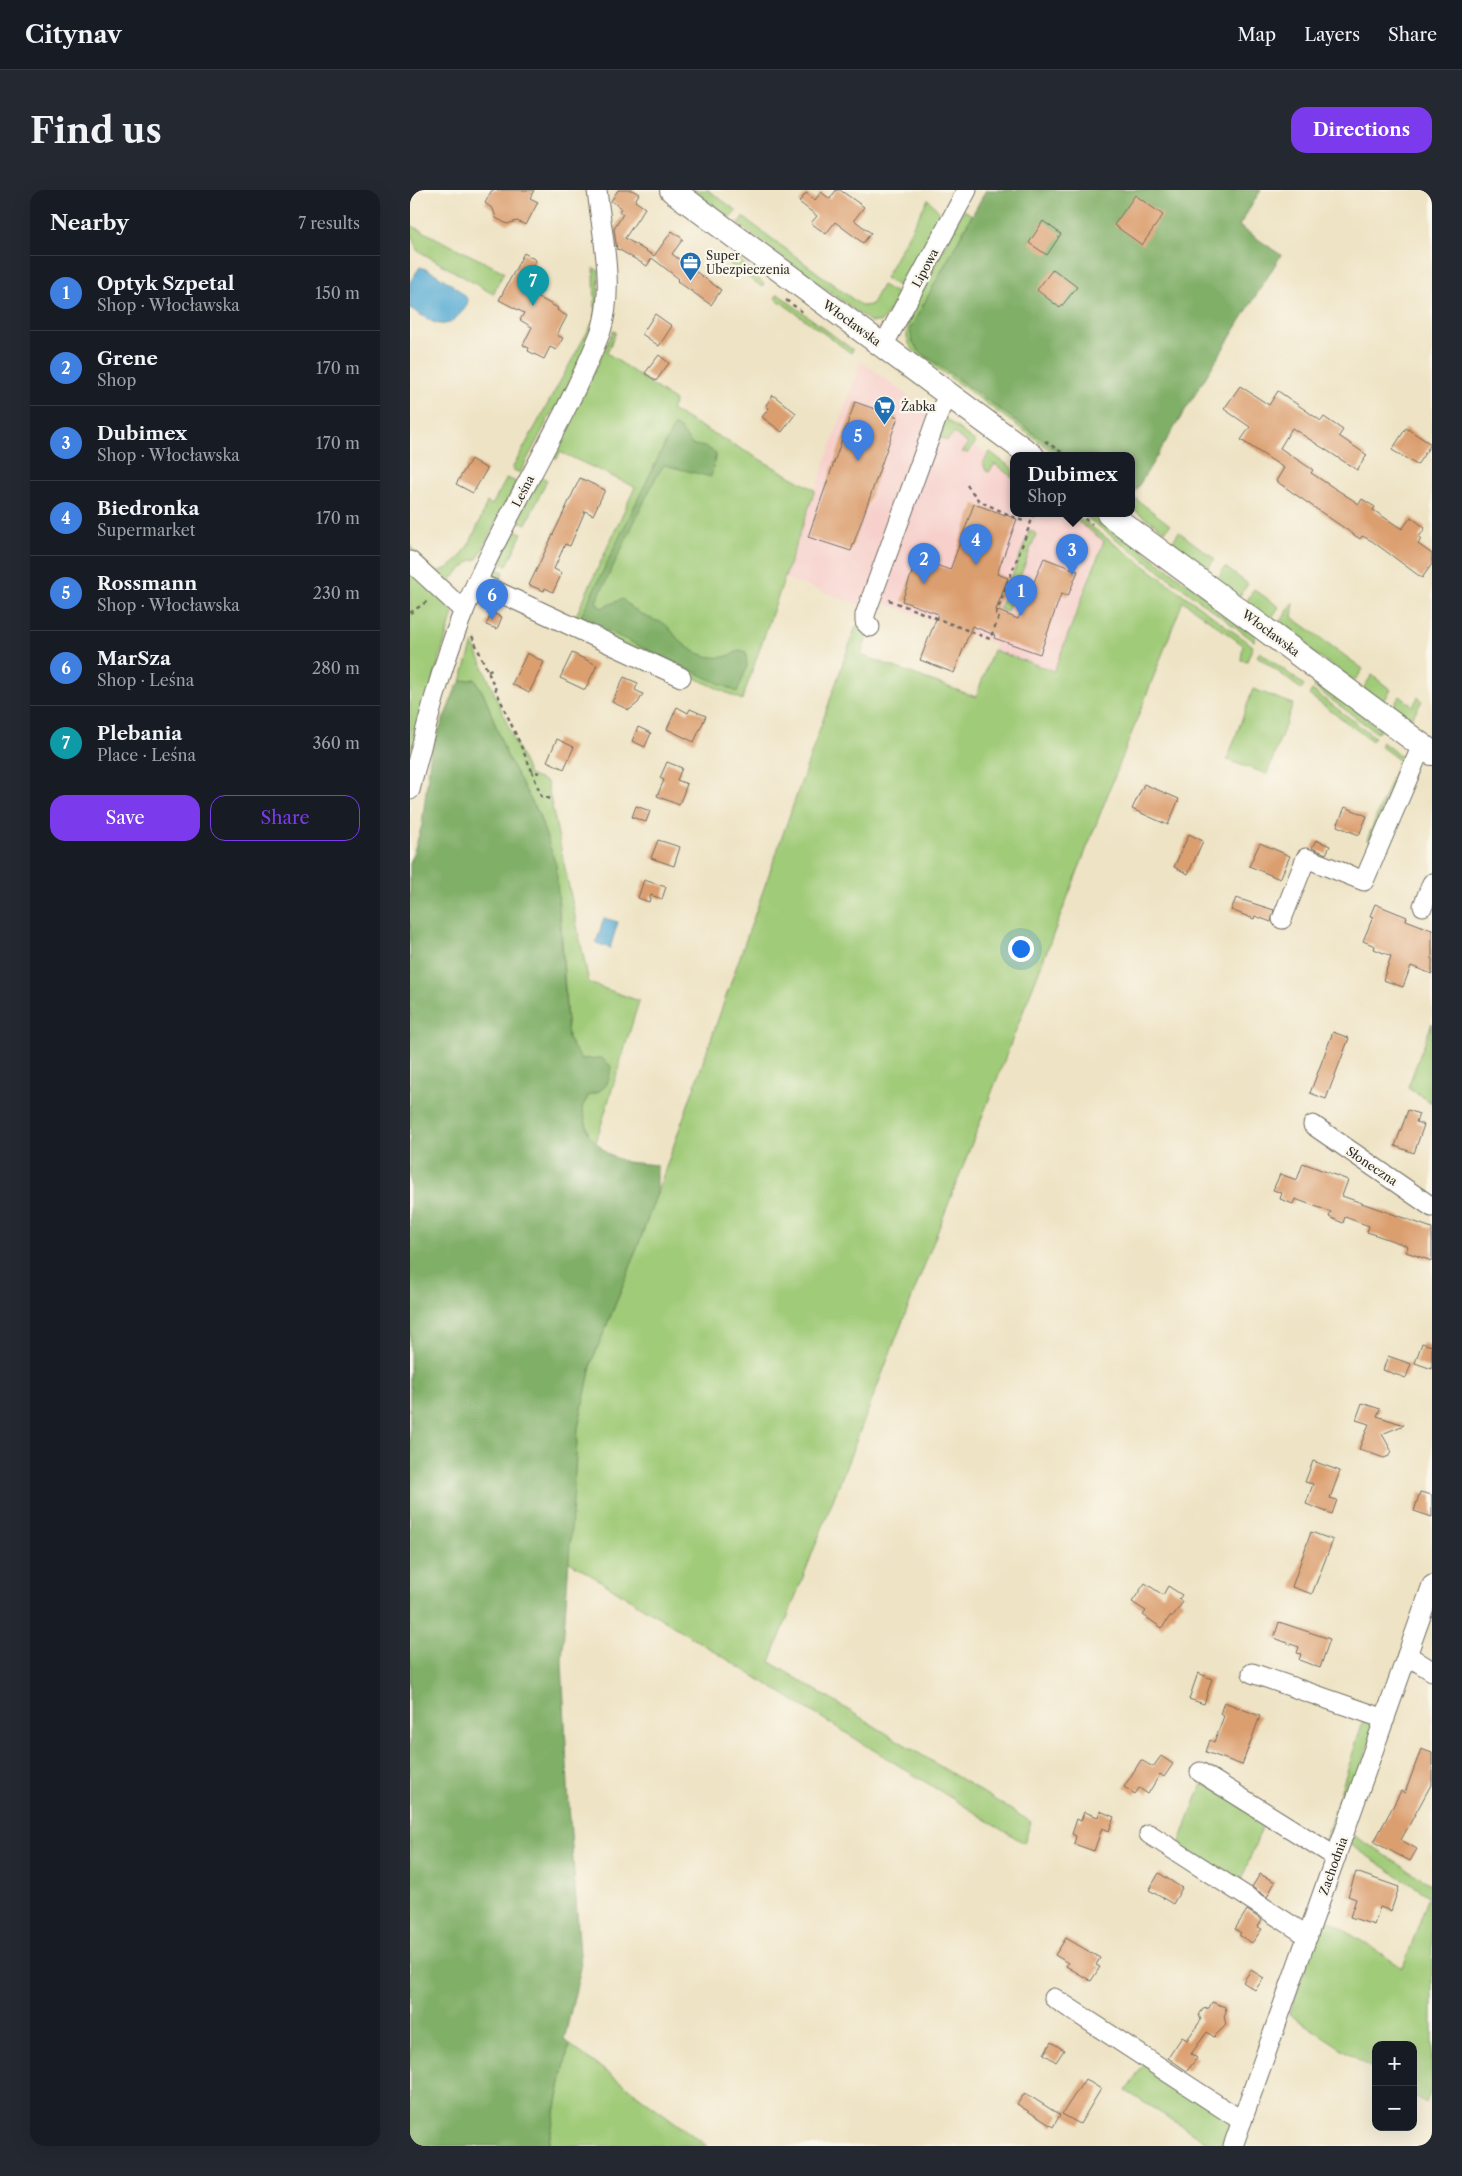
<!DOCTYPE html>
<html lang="en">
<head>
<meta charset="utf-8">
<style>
  :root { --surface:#171b24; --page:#242831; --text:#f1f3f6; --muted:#9ea1a6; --line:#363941; --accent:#7c3aed }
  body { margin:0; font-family:"Libre Caslon Text",serif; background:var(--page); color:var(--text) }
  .controls { position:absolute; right:15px; bottom:15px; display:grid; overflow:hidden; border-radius:10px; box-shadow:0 5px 20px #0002 }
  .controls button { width:45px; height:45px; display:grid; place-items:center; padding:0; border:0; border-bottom:1px solid var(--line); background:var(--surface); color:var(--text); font:25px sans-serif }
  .you { position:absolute; left:610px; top:758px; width:18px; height:18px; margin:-12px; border:4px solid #fff; border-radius:50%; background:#1a73e8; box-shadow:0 0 0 8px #1a73e833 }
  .badge { display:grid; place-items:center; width:32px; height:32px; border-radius:50%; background:var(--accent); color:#fff; font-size:16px; font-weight:700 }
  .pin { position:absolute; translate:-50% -41px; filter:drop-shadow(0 1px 2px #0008) }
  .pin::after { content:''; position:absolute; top:26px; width:18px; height:15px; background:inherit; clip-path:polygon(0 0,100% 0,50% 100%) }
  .popup { position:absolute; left:600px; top:262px; width:125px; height:65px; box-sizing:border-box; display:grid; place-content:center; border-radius:10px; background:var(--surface); filter:drop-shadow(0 1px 4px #0005); font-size:16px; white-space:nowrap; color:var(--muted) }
  .popup b { font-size:19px; color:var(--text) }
  .popup::after { content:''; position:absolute; left:50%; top:100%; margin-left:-10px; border:10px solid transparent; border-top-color:var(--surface) }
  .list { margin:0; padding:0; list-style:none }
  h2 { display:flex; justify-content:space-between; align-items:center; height:65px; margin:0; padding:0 20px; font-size:21px }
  h2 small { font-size:16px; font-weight:400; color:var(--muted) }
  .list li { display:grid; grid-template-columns:32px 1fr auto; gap:15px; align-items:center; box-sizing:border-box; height:75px; padding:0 20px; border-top:1px solid var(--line) }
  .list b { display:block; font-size:19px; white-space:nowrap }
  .list p { margin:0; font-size:16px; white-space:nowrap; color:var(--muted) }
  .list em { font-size:16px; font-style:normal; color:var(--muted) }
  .actions { display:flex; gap:10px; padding:15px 20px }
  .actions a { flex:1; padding:11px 0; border:1px solid var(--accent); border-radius:15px; text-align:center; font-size:18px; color:var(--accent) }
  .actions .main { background:var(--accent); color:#fff }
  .map { position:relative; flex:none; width:1022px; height:1956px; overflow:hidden; border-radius:15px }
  header { display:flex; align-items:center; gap:30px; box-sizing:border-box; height:70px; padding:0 25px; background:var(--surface); border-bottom:1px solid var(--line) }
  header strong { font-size:24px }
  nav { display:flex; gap:28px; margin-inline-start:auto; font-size:18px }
  .intro { display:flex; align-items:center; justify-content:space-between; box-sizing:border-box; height:120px; padding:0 30px }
  h1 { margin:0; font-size:35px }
  .button { padding:12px 22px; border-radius:15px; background:var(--accent); color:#fff; font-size:18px; font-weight:700 }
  main { display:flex; gap:30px; padding:0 30px }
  aside { flex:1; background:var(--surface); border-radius:15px; box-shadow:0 5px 20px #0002 }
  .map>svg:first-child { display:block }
  .built { fill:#f7d0cc }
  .green { fill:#a0cb78; stroke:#667b52 }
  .forest { fill:#80af68; stroke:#566d4a }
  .water { fill:#58acd4; stroke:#426c80 }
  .building { fill:#db9e6e }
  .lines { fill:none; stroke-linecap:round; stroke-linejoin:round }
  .minor-casing { stroke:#6f6b61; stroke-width:21 }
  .major-casing { stroke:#6f6b61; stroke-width:26 }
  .path { stroke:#6f6b61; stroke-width:2.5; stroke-dasharray:4 4; stroke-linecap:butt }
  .minor { stroke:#fff; stroke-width:19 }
  .major { stroke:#fff; stroke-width:24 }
  .labels { text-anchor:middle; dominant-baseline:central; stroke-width:4.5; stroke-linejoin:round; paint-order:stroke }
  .poi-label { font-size:12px; fill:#2b2b2b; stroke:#fbf7ec; text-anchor:start }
  .street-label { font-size:12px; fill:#2b2b2b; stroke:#fbf7ec }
</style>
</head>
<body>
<header>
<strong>Citynav</strong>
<nav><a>Map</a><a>Layers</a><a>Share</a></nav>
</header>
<div class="intro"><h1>Find us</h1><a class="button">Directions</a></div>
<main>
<aside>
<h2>Nearby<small>7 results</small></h2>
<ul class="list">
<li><span class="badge" style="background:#3f7fe0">1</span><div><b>Optyk Szpetal</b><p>Shop · Włocławska</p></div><em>150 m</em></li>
<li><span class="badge" style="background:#3f7fe0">2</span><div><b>Grene</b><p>Shop</p></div><em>170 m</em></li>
<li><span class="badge" style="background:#3f7fe0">3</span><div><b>Dubimex</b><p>Shop · Włocławska</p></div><em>170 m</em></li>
<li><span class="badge" style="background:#3f7fe0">4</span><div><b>Biedronka</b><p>Supermarket</p></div><em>170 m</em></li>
<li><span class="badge" style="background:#3f7fe0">5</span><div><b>Rossmann</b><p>Shop · Włocławska</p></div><em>230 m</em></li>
<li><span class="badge" style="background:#3f7fe0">6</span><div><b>MarSza</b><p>Shop · Leśna</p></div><em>280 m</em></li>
<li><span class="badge" style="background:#0f9aa8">7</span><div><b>Plebania</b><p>Place · Leśna</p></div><em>360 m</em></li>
</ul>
<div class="actions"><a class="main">Save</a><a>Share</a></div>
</aside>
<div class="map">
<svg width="1022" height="1956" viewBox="0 0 1022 1956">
  <rect width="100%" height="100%" fill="#fbf7ec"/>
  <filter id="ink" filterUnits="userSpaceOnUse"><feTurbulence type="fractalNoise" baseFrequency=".02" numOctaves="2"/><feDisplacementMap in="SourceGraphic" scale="10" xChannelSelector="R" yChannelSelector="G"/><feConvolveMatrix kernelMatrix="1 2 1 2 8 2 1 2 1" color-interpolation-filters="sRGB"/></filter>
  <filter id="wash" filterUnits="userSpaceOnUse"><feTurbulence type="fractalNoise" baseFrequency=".0096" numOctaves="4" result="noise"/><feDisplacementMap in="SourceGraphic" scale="20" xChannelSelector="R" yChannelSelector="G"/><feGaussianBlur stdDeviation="1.12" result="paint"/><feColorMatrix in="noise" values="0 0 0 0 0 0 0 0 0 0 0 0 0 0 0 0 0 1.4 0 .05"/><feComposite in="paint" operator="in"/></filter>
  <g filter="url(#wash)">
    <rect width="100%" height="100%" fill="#eee3c4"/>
    <path class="built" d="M451 171 603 284V324H658L694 350 685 369 644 481 583 460 585 454 469 411 453 416 374 388Z"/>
    <g class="green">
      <path d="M283 0H298L327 21 320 28Z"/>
      <path d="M518 9 532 25 493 99 475 88Z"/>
      <path d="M554 20 562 25 500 139 509 161 655 266H649L505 162C498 154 495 148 498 137L494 133Z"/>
      <path d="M333 27 452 116 461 115 472 95 490 105 473 130 469 132H461L328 34Z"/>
      <path d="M0 35 94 82 83 104 7 60 0 41Z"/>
      <path d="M325 65 354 94 352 97 320 74Z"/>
      <path d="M184 78 189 81 187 133 146 221 143 220 110 283 102 279 185 128Z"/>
      <path d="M368 104 443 160 441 163 365 108Z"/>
      <path d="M203 141 206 142 197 163 265 211 261 220 405 300 332 510 164 431 163 434 86 399 80 390 81 377 94 382 88 395 164 430 225 297 150 262 147 269 140 266 153 240 156 241Z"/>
      <path d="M533 227 566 252 558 263 552 262 558 254 544 243 537 251 526 246Z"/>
      <path d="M580 262 603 279V288L585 274 579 282 576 281 573 273Z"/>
      <path d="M129 286 137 290 116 334 106 330Z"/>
      <path d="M97 288 106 292 69 366 67 369 60 371 37 393 0 366V356L25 381C53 382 69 333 77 312L82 315Z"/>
      <path d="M722 306 760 335 755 341 721 318Z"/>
      <path d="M658 324H664L843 456 837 471 831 470 833 455 773 411 360 1472 621 1632 614 1653 158 1371 168 1238 182 1171 217 1086 247 1003 446 436 459 439 451 465 566 507 583 460 644 481 694 351Z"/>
      <path d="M672 324H685L846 445 844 451Z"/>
      <path d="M102 339 112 343 97 376 85 371Z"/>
      <path d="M620 340 626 344 597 422 589 419Z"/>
      <path d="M769 342 805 369 797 379 764 352V349Z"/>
      <path d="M815 377 838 394 828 408 806 390Z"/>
      <path d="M0 380 38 416 43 423 0 569Z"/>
      <path d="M844 399 869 417 859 432 837 411Z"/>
      <path d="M883 413 884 414 882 427 953 479 945 491 866 438Z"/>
      <path d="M63 453 119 585 137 592 179 793 229 811 186 952 179 945 172 917 179 905 189 902 191 868 171 869 158 849 151 731 129 625 97 566 75 507 65 489 51 491Z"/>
      <path d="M850 462 894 495 891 499 847 466Z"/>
      <path d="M962 485 981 500 974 511 968 512 955 503 954 497Z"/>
      <path d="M907 493H912L971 540 967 543 904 497Z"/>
      <path d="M843 499 883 514 857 584 817 570Z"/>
      <path d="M902 500 965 547 962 551 899 505Z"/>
      <path d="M990 506 1003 516 1008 507 1012 511 998 534 981 519Z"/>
      <path d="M972 552 993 568 960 651 957 650 989 570 970 556Z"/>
      <path d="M1022 833V913L998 897Z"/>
      <path d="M954 1528 967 1533 922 1660 914 1654Z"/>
      <path d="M793 1591 854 1632 829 1696 768 1657Z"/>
      <path d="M943 1645 1022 1695V1897L1016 1913 1003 1905V1855H966V1881L879 1824 913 1726 993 1778 1019 1706 939 1654Z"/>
      <path d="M159 1854 297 1956H138Z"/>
      <path d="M734 1874 826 1934 817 1956H803L716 1901Z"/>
    </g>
    <g class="forest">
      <path d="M576 0H851L829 36 871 65 721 308V266H655L509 161 502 151 500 139Z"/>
      <path d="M264 235 271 240 282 255 296 257 306 263 301 287 254 275 246 287 186 412 191 418 212 409C221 417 230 425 242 429 245 431 250 431 253 433 259 436 264 445 269 450 284 465 311 475 329 460L336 462 337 477 327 502 170 428Z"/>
      <path d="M65 489 75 507 97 566 129 625 146 675 158 849 171 869 191 868 201 876C199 894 197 899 179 905L172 917 179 945 199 965 216 972 247 975V1003L217 1086 182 1171 168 1238 152 1471 159 1616 171 1778 154 1850 159 1854 138 1956H0V674L12 635 21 560 46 498 51 491Z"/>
    </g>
    <g class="water">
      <path d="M10 77C22 80 51 99 58 110 57 117 53 121 48 126 32 144 17 128 0 118V92Z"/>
      <path d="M194 728 208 732 200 758 186 753Z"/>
    </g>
    <g id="blocks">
      <g class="building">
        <path d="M82 0H124L120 8 128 12 116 35 107 31 97 34 86 28 83 19 75 13Z"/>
        <path d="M208 0H222L229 4 225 11 235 18 215 48 244 66 262 41 273 49 262 64 311 100 301 115 267 91 269 89 242 68 237 76 208 59 207 60 204 39 213 24 209 22 211 18 201 11Z"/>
        <path d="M426 0H430L454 17 444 30 461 43 453 53 425 32 416 44 401 33 407 26 389 12 396 3 405 10 411 2 420 9Z"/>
        <path d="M725 5 753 25 732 55 704 35Z"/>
        <path d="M633 31 651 44 637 65 619 53Z"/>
        <path d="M114 63 126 70 116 89 129 96 124 105 148 118 147 120 157 126 147 145 153 148 146 160 140 157 134 169 118 161 119 158 113 155 122 137 110 130 114 123 89 110Z"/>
        <path d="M643 79 667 97 650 118 627 100Z"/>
        <path d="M245 124 262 136 249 156 232 144Z"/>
        <path d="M249 165 259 173 246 191 235 183Z"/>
        <path d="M830 196 859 215 868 201 911 231 914 227 933 240 929 246 957 265 947 280 882 238 870 258 903 280 901 283 949 314 952 309 965 317 963 320 992 339 1001 327 1015 338 1009 347 1011 349 1008 354 1022 364V374L1012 388 962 351 952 346 950 349 866 291 874 278 831 250 840 237 814 219Z"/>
        <path d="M363 205 386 223 372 242 352 227 359 218 356 215Z"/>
        <path d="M445 212 488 227 441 361 398 347Z"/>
        <path d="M996 238 1021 254 1007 275 982 260Z"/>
        <path d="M61 269 77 279 63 303 46 294Z"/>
        <path d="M170 288 195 300 183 325 175 321 160 356 155 354 144 379 152 383 143 402 135 398 134 401 119 395Z"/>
        <path d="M564 314 607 329 587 384 598 388 586 420 608 429 634 368 668 381 658 406 651 404 630 464 584 448 585 445 562 436 544 483 510 470 528 424 492 411 507 368 540 380Z"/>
        <path d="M82 423 92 427 87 439 76 435Z"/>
        <path d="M117 463 134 472 119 503 102 494Z"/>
        <path d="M162 463 187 475 175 500 150 488Z"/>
        <path d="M214 487 228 493 225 500 233 504 228 513 219 520 202 512Z"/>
        <path d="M267 517 278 523 280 519 296 526 284 552 257 539Z"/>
        <path d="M228 537 241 543 235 557 222 551Z"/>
        <path d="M147 549 164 557 154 579 137 571Z"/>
        <path d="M257 572 272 578 267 590 277 594 269 615 247 606 254 590 250 588Z"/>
        <path d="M734 594 769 609 758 635 722 619Z"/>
        <path d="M226 616 240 621 236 632 222 627Z"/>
        <path d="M935 617 957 626 949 645 927 636Z"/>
        <path d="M779 644 793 651 778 684 764 677Z"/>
        <path d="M248 650 270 657 264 676 241 668Z"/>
        <path d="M906 650 920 656 916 664 902 658Z"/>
        <path d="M850 653 880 666 870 689 839 676Z"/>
        <path d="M234 690 256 697 252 709 241 705 239 712 228 708Z"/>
        <path d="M826 708 864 720 861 732 845 726 844 729 821 720Z"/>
        <path d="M965 714 997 727 996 730 1022 740V784L1001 776 993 797 973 790 981 766 964 759 965 756 953 751 963 727 960 726Z"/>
        <path d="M923 842 939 848 916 909 900 903Z"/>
        <path d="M998 920 1009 924 1006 932 1014 935 1004 963 985 956Z"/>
        <path d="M893 973 938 990 932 1006 1022 1038V1071L996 1062 998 1056 957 1042 959 1036 935 1027 933 1033 919 1027 921 1022 885 1009 883 1014 870 1009 872 1003 863 1000 870 984 887 990Z"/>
        <path d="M1012 1153 1022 1156V1179L1005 1173Z"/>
        <path d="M978 1166 1001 1174 996 1188 973 1180Z"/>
        <path d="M952 1213 970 1219 967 1226 994 1235 972 1244 981 1260 979 1266 974 1268 949 1259 959 1234 946 1230Z"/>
        <path d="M903 1271 930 1281 920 1308 927 1310 922 1324 896 1314 903 1294 895 1292Z"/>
        <path d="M1010 1302 1022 1305V1327L1004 1321Z"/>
        <path d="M901 1342 923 1350 902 1404 882 1397Z"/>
        <path d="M735 1393 753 1405 758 1396 772 1405 769 1409 773 1412 763 1426H760L752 1438 733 1425 736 1421 722 1412Z"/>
        <path d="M869 1432 920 1449 910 1478 889 1470 891 1464 887 1463 889 1457 864 1448Z"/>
        <path d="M788 1483 802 1489 794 1514 779 1509Z"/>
        <path d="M814 1512 850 1526 832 1575 796 1562 800 1550 804 1552 814 1526 810 1524Z"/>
        <path d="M1011 1559 1022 1563V1593L991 1650 1007 1659 1000 1671 964 1652 991 1601 995 1603Z"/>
        <path d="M751 1566 763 1574 754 1587 750 1584 738 1604 729 1598 725 1604 714 1597 731 1570 743 1577Z"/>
        <path d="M690 1621 704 1627 699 1641 692 1638 684 1661 664 1654 666 1646 662 1644 667 1629 671 1631 674 1622 688 1627Z"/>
        <path d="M946 1682 989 1697 981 1721 970 1717 964 1735 940 1727 946 1709 938 1706Z"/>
        <path d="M749 1683 772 1698 763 1714 739 1700Z"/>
        <path d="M850 1684 865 1692 857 1707 842 1697Z"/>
        <path d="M837 1720 852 1730 848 1737 852 1739 842 1753 829 1745 831 1743 825 1739Z"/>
        <path d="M656 1748 690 1768 686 1775 690 1777 681 1791 656 1776 658 1773 645 1765Z"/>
        <path d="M841 1780 854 1788 845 1800 833 1792Z"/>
        <path d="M802 1812 815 1817 816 1822 814 1826 816 1835 804 1847 797 1842 781 1864 787 1868 777 1881 758 1868 772 1847 777 1850 791 1830 789 1825 793 1819 799 1818Z"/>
        <path d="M641 1852 654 1860 646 1872 634 1864Z"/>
        <path d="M675 1889 691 1899 670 1934 652 1924Z"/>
        <path d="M615 1903 650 1925 643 1937 607 1914Z"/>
      </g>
    </g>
  </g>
  <g filter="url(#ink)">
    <use href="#blocks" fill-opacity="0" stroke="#6f6b61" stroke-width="1"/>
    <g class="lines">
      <defs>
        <g id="minor">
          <path d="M473 156 557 0"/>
          <path d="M0 371 54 421"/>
          <path d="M67 392 271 487"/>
          <path d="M460 437 455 432V425L529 222 540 205"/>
          <path d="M0 600C15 542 29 483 51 428 91 330 152 240 191 141 205 96 192 46 187 0"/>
          <path d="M1013 716 1022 693"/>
          <path d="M872 729 896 668 954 691 1012 555"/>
          <path d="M903 935 1022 1017"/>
          <path d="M997 1465 1022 1481"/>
          <path d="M842 1483 975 1529"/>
          <path d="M790 1582 926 1667"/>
          <path d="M739 1644 898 1746"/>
          <path d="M644 1808 832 1931"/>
          <path d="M823 1956 1022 1395"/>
        </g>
        <g id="major">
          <path d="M262 0 622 266"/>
          <path d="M699 324 1022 563"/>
        </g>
      </defs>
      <use href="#minor" class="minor-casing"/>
      <use href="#major" class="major-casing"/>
      <g class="path">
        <path d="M376 110 394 123"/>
        <path d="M635 251 657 266"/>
        <path d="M557 295 569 311 615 332"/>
        <path d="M668 324 682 334"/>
        <path d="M479 410 580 449 589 427 586 424 624 324"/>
        <path d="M0 423 19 410"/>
        <path d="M62 446 122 581 129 583"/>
        <path d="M78 481 85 477"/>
        <path d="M122 581 131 606 141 609"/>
      </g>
      <use href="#minor" class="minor"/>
      <use href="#major" class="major"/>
    </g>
  </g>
  <defs>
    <symbol id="office-pin" viewBox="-11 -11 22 30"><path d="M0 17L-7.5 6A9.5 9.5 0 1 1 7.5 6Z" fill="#1f6fb2" stroke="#fbf7ec"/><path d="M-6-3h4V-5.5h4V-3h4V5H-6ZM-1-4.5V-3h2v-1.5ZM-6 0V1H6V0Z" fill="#fff"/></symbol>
    <symbol id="supermarket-pin" viewBox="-11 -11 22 30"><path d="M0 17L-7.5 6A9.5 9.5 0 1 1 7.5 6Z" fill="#1f6fb2" stroke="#fbf7ec"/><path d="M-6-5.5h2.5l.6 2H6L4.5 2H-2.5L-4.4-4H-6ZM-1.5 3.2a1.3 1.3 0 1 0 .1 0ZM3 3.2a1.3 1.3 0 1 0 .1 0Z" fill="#fff"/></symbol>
  </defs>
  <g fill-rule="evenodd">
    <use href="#office-pin" x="268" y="60" width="25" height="34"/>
    <use href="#supermarket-pin" x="462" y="204" width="25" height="34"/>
  </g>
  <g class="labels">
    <g class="poi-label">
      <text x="296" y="65">Super<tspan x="296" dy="14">Ubezpieczenia</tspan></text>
      <text x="491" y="216">Żabka</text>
    </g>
    <g class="street-label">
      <text transform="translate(515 78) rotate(-62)">Lipowa</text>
      <text transform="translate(442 133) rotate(36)">Włocławska</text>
      <text transform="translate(113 301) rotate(-63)">Leśna</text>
      <text transform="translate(861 443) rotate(37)">Włocławska</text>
      <text transform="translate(962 976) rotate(34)">Słoneczna</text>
      <text transform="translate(923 1676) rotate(-70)">Zachodnia</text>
    </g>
  </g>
</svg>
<div class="controls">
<button>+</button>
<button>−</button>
</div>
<div class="you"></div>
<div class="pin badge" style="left:611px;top:426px;background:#3f7fe0">1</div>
<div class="pin badge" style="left:514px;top:394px;background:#3f7fe0">2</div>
<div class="pin badge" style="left:662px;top:385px;background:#3f7fe0">3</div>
<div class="popup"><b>Dubimex</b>Shop</div>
<div class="pin badge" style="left:566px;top:375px;background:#3f7fe0">4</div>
<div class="pin badge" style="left:448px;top:271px;background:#3f7fe0">5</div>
<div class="pin badge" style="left:82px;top:430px;background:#3f7fe0">6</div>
<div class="pin badge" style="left:123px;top:116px;background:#0f9aa8">7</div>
</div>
</main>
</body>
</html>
